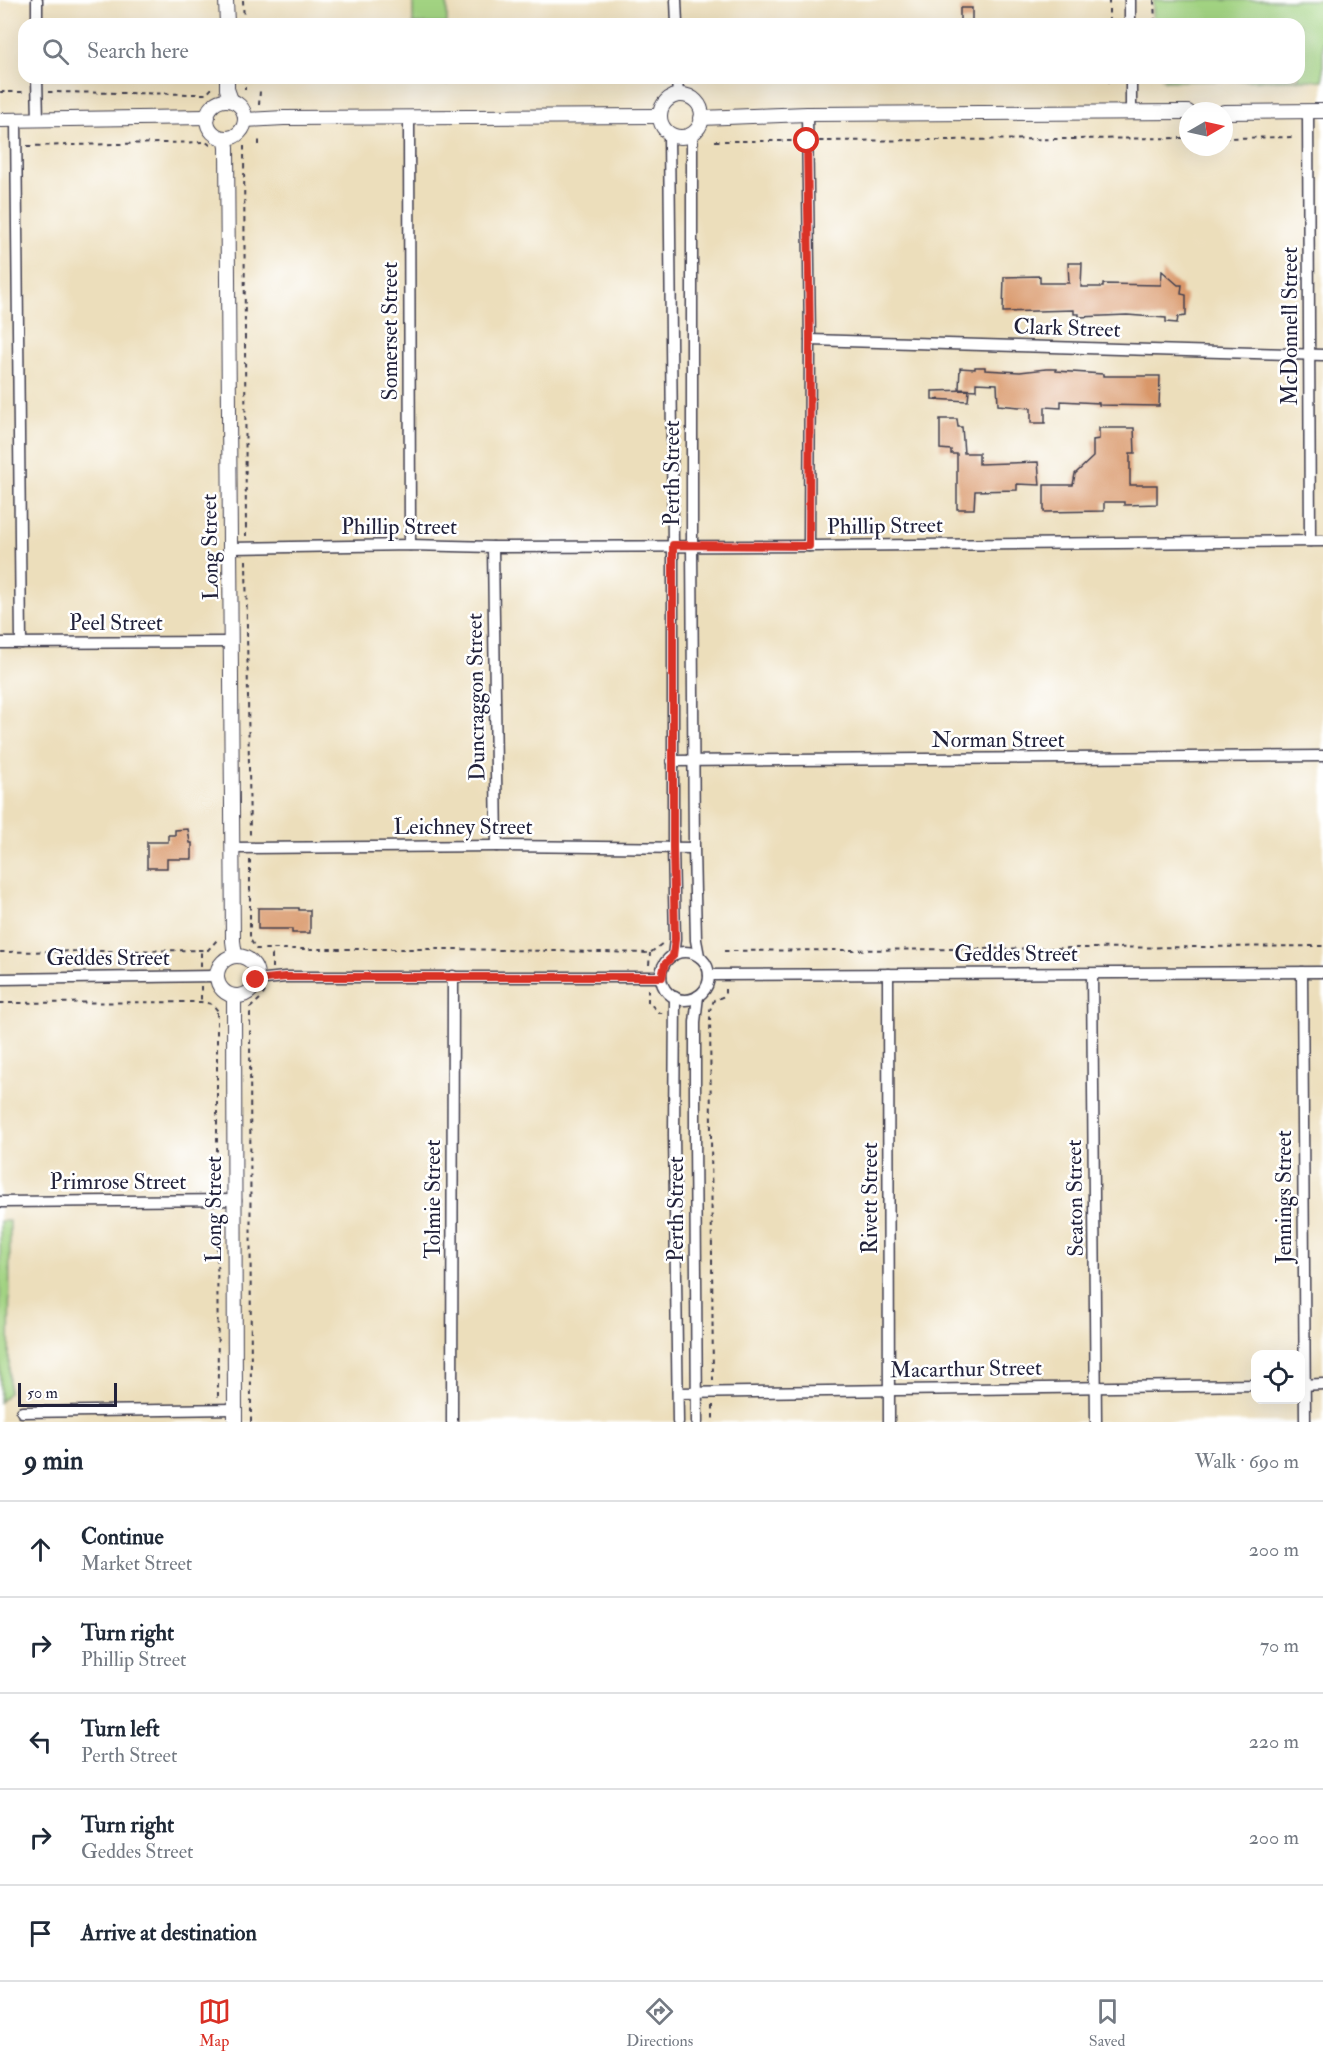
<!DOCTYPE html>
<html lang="en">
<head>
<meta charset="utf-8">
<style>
  :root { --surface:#fff; --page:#f2f2f3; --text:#1f2937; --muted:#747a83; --line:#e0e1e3; --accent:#d93025 }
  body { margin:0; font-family:"IM FELL Double Pica",serif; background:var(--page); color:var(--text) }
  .controls { position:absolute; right:18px; bottom:18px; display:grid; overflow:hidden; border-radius:12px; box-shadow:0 6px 24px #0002 }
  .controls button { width:54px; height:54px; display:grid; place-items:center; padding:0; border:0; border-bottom:2px solid var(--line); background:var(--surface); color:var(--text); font:30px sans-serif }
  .compass { position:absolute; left:1179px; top:102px; width:54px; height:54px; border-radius:50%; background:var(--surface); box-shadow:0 6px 24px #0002; rotate:81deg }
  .scale { position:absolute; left:18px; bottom:15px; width:99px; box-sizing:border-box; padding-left:6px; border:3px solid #22223b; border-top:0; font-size:16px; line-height:21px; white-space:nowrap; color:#22223b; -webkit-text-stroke:4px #fff; paint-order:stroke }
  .stop { position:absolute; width:18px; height:18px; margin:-14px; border:4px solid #d93025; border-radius:50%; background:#fff }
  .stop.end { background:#d93025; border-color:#fff; box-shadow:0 2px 6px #0008 }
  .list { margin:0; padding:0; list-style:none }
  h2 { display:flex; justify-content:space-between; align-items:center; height:78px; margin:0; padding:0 24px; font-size:26px }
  h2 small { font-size:20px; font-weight:400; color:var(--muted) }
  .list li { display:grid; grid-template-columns:39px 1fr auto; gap:18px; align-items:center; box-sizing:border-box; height:96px; padding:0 24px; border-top:2px solid var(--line) }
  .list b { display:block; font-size:22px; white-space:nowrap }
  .list p { margin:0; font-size:20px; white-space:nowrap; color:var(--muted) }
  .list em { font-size:20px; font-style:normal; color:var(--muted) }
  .icon { flex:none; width:33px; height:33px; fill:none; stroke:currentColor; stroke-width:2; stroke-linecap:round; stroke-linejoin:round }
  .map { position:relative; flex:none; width:1323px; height:1422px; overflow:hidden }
  .search { position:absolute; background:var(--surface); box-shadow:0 6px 24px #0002; left:18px; right:18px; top:18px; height:66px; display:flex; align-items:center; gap:15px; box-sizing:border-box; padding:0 21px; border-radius:18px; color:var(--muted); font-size:22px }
  .sheet { height:558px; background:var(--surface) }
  nav { display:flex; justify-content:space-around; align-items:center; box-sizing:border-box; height:84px; border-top:2px solid var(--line); background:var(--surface); font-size:16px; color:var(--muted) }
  nav a { display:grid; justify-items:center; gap:3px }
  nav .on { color:var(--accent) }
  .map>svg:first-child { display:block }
  .green { fill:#a2d382; stroke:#627a5e; stroke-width:1.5 }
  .building { fill:#d99769 }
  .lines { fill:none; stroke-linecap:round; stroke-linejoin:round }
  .minor-casing { stroke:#403e4e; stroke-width:13 }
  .tertiary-casing { stroke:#403e4e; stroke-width:16 }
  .path { stroke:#403e4e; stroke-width:2; stroke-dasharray:4.5 4.5; stroke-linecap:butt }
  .minor { stroke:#fff; stroke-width:10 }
  .tertiary { stroke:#fff; stroke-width:14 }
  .route { stroke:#d93025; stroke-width:8 }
  .labels { text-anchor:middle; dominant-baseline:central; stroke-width:5; stroke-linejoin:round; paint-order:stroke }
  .street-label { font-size:22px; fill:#22223b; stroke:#fff }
</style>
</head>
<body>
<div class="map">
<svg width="1323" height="1422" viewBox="0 0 1323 1422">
  <rect width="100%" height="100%" fill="#fff"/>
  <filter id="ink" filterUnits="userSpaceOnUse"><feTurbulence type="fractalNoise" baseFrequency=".0167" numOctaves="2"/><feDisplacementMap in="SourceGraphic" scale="12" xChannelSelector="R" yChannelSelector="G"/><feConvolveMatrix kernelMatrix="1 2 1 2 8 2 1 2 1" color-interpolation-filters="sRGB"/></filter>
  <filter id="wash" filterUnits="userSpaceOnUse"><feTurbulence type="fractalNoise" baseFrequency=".008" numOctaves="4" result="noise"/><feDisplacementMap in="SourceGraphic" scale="24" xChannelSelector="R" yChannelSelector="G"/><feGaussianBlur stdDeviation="1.35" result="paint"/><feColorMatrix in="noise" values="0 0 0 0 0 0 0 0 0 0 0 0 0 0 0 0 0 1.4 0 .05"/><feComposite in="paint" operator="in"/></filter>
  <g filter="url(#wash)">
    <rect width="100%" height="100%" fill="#ecdebb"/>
    <g class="green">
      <rect x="413" y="0" width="34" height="24"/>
      <path d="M1153 0H1323V80L1165 81 1162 78H1299V24H1153Z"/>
      <path d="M414 78H447L448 84H414Z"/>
      <path d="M0 1221H10L9 1392 0 1402Z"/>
    </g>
    <g id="blocks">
      <g class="building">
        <rect x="960" y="8" width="12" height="13"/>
        <path d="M1068 263H1082L1081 287H1103V284L1161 285 1162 271 1178 285H1182L1181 294 1186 295V316L1178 317 1177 323 1166 322V318L1127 315 1079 317V314H1074V310L1003 312 1004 277 1040 276V283H1069Z"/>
        <path d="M975 367H985V370L1020 372 1046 369H1056V371L1103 374V376H1160L1159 406 1099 405V403L1061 401V408L1045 407V423H1031V408L998 405 997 384 976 383V390L959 389 960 368 975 369Z"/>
        <path d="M969 390 968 401 932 399V391Z"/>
        <path d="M940 419H957L958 427H962L964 453H979V464L1038 462 1040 485 1017 484V490L975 491 974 509H957V454H951V450L940 449Z"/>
        <path d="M1099 428H1134L1135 453H1130V485H1157V504L1124 505V502H1104V511L1044 512V485H1073L1075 474 1093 457V440L1099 439Z"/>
        <path d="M188 829 190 843H192V859H167V868H147V842H168V835H175V830Z"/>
        <path d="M258 908H299V910H310V933H292V929H258Z"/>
      </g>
    </g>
  </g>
  <g filter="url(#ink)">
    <use href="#blocks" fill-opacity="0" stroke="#403e4e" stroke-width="1.5"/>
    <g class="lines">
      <defs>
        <g id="minor">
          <path d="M37 0V24"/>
          <path d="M676 0 677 24"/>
          <path d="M1130 0V24"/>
          <path d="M37 78 38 120"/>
          <path d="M677 78 678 96"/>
          <path d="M1131 78V112"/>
          <path d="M1308 112 1310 541"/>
          <path d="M807 114 810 340 809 546"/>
          <path d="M409 118 410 545"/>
          <path d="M16 120 21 643"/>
          <path d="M669 133 673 545V847L675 939 673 956"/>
          <path d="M692 133V545L694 848 696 940 699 956"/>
          <path d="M810 340 1323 355"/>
          <path d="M493 547 497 846"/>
          <path d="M231 548 410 545 493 547 809 546 1323 541"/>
          <path d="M0 643 231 642"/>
          <path d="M672 761 1323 756"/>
          <path d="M233 848 497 846 694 848"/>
          <circle cx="685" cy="976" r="24"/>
          <path d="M1302 972 1305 1422"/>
          <path d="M888 974 889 1422"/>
          <path d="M1092 974 1096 1422"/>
          <path d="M709 975 1323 972"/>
          <path d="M0 979 216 976"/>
          <path d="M256 980 285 977H661"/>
          <path d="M675 997 674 1135 678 1422"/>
          <path d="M0 1202 236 1200"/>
          <path d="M1300 1385 1323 1384"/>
          <path d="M678 1393 1256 1385"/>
          <path d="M22 1412 235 1409"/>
          <path d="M452 1422 453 976"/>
          <path d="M697 1422 695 1135V1022L698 996"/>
        </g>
        <g id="tertiary">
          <path d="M226 0 227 24"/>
          <path d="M227 78V89L231 100"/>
          <circle cx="681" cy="116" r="21"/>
          <circle cx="226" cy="119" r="19"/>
          <path d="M1224 112 1323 111"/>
          <path d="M701 118 807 114 1188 112"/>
          <path d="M0 120 208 117"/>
          <path d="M245 120 284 118 660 116"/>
          <path d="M225 138 227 147 233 941 235 956"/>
          <circle cx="237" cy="976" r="20"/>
          <path d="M234 996 235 1422"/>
        </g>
      </defs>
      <use href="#minor" class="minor-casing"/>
      <use href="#tertiary" class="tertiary-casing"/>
      <g class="path">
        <path d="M243 0 244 24"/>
        <path d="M1109 0V24"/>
        <path d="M1154 0 1155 24"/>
        <path d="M245 78V90"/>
        <path d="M1109 78V85"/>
        <path d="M1155 84V78"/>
        <path d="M0 92H27"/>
        <path d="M48 92 193 94H207L211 89H214"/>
        <path d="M259 105 260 91"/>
        <path d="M1224 138 1296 137"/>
        <path d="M715 141H795"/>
        <path d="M819 141 1188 138"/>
        <path d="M259 145V137"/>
        <path d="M27 146 206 142 214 148"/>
        <path d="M244 146 246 536"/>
        <path d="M246 560 250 836"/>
        <path d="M250 860V939L256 949H455L650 953 663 943"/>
        <path d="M724 951 1323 946"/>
        <path d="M0 952 208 950 217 940H220"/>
        <path d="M649 965 650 953"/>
        <path d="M201 966V950"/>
        <path d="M272 968V950"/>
        <path d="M201 986V1002"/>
        <path d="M648 989V1002L660 1013H664"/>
        <path d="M0 1003 201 1002 212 1004 218 1011"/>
        <path d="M217 1012V1188"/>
        <path d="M217 1212 218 1398"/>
        <path d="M713 1381 710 1010 714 1000 725 996V987"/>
        <path d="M713 1405V1422"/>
        <path d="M251 1422 250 1008 261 998 266 990"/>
      </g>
      <use href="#minor" class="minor"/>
      <use href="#tertiary" class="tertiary"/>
    </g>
  </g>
  <g class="lines" filter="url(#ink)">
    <path class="route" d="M256 980 285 977H662L665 964 673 956 675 939 673 847V545L809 546 810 340 807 141"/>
  </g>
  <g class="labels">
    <g class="street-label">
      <text transform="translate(1290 326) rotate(-90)">McDonnell Street</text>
      <text transform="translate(1067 328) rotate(2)">Clark Street</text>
      <text transform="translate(390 331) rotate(-90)">Somerset Street</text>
      <text transform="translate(672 473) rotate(-90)">Perth Street</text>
      <text transform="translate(885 526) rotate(-1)">Phillip Street</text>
      <text x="399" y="527">Phillip Street</text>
      <text transform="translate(210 547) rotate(-91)">Long Street</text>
      <text x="116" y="623">Peel Street</text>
      <text transform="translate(476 697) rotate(-91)">Duncraggon Street</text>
      <text x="998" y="740">Norman Street</text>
      <text x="463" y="827">Leichney Street</text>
      <text x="1016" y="954">Geddes Street</text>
      <text x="108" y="958">Geddes Street</text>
      <text x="118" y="1182">Primrose Street</text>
      <text transform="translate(1284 1197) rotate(-90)">Jennings Street</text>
      <text transform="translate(870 1198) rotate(-90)">Rivett Street</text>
      <text transform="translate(1075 1198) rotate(-91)">Seaton Street</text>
      <text transform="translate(433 1199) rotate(-90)">Tolmie Street</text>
      <text transform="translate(214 1209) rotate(-90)">Long Street</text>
      <text transform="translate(676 1209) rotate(-90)">Perth Street</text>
      <text transform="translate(966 1369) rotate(-1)">Macarthur Street</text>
    </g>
  </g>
</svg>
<div class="controls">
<button><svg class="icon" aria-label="locate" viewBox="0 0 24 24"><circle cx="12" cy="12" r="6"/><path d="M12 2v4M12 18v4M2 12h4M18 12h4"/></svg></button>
</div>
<svg class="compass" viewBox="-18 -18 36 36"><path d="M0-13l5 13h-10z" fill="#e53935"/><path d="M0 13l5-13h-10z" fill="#747a83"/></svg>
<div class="scale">50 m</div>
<div class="stop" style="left:807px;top:141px"></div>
<div class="stop end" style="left:256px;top:980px"></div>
<div class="search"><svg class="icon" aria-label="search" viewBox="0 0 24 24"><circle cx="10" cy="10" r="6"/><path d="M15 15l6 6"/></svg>Search here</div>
</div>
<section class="sheet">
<h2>9 min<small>Walk · 690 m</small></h2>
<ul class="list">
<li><svg class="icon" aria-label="ahead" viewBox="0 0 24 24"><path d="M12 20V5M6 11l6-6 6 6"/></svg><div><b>Continue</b><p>Market Street</p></div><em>200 m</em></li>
<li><svg class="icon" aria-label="right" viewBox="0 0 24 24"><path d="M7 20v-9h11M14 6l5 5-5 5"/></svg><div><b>Turn right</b><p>Phillip Street</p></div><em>70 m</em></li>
<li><svg class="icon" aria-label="left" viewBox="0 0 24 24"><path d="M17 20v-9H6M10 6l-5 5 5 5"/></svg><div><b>Turn left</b><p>Perth Street</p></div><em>220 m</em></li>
<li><svg class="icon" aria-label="right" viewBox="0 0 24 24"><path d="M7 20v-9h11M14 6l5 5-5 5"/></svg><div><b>Turn right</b><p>Geddes Street</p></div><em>200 m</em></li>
<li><svg class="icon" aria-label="arrive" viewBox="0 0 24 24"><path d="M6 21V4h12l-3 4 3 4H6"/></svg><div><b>Arrive at destination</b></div></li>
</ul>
</section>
<nav>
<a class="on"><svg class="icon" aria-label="map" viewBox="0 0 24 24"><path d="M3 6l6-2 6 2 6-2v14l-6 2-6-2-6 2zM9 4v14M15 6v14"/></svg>Map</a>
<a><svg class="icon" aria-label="directions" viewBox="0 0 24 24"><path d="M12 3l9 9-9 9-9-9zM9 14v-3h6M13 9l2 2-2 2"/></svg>Directions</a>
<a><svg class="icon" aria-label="saved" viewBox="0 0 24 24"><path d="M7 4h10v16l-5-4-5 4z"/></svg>Saved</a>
</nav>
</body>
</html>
